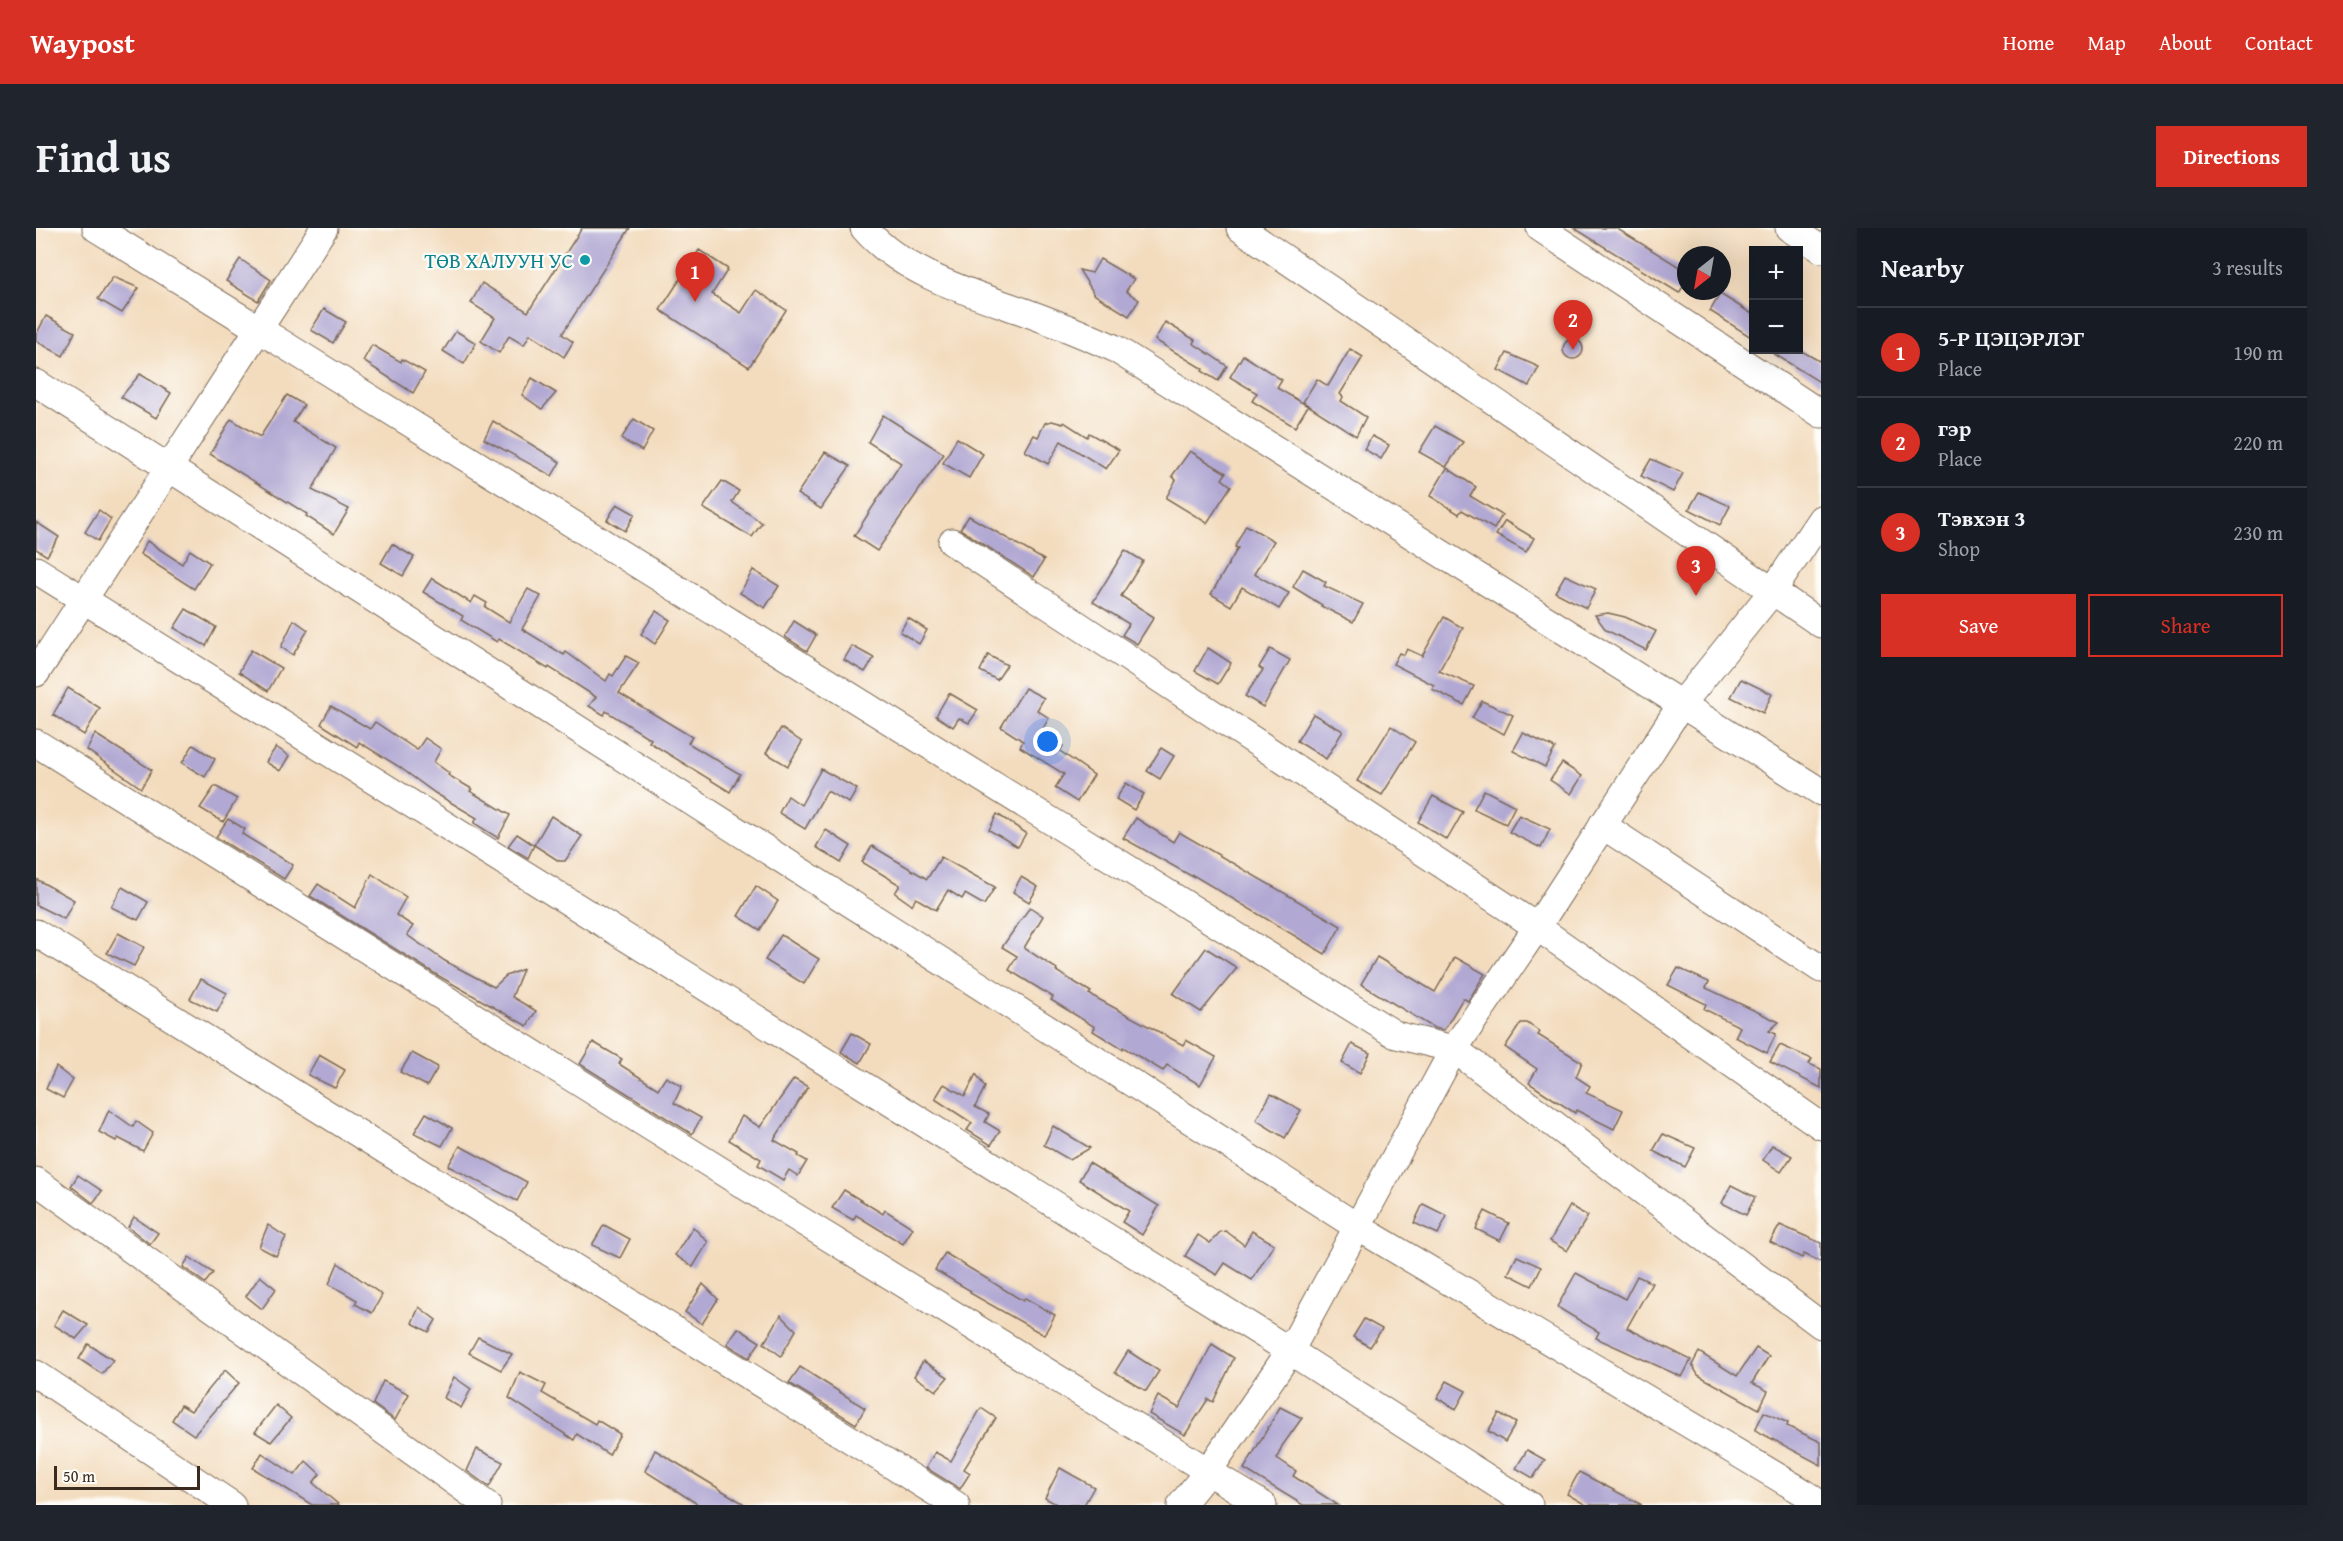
<!DOCTYPE html>
<html lang="en">
<head>
<meta charset="utf-8">
<style>
  :root { --surface:#171b24; --page:#20242c; --text:#f1f3f6; --muted:#9ea1a6; --line:#363941; --accent:#d93025 }
  body { margin:0; font-family:"Gentium Book Plus",serif; background:var(--page); color:var(--text) }
  .controls { position:absolute; right:18px; top:18px; display:grid; overflow:hidden; border-radius:0px; box-shadow:0 6px 24px #0002 }
  .controls button { width:54px; height:54px; display:grid; place-items:center; padding:0; border:0; border-bottom:2px solid var(--line); background:var(--surface); color:var(--text); font:30px sans-serif }
  .compass { position:absolute; left:1641px; top:18px; width:54px; height:54px; border-radius:50%; background:var(--surface); box-shadow:0 6px 24px #0002; rotate:211deg }
  .scale { position:absolute; left:18px; bottom:15px; width:146px; box-sizing:border-box; padding-left:6px; border:3px solid #3b2a1e; border-top:0; font-size:16px; line-height:21px; white-space:nowrap; color:#3b2a1e; -webkit-text-stroke:4px #fdfcf7; paint-order:stroke }
  .you { position:absolute; left:1012px; top:514px; width:21px; height:21px; margin:-15px; border:4px solid #fff; border-radius:50%; background:#1a73e8; box-shadow:0 0 0 9px #1a73e833 }
  .badge { display:grid; place-items:center; width:39px; height:39px; border-radius:50%; background:var(--accent); color:#fff; font-size:20px; font-weight:700 }
  .pin { position:absolute; translate:-50% -50px; filter:drop-shadow(0 2px 3px #0008) }
  .pin::after { content:''; position:absolute; top:32px; width:21px; height:18px; background:inherit; clip-path:polygon(0 0,100% 0,50% 100%) }
  .list { margin:0; padding:0; list-style:none }
  h2 { display:flex; justify-content:space-between; align-items:center; height:78px; margin:0; padding:0 24px; font-size:26px }
  h2 small { font-size:20px; font-weight:400; color:var(--muted) }
  .list li { display:grid; grid-template-columns:39px 1fr auto; gap:18px; align-items:center; box-sizing:border-box; height:90px; padding:0 24px; border-top:2px solid var(--line) }
  .list b { display:block; font-size:22px; white-space:nowrap }
  .list p { margin:0; font-size:20px; white-space:nowrap; color:var(--muted) }
  .list em { font-size:20px; font-style:normal; color:var(--muted) }
  .actions { display:flex; gap:12px; padding:18px 24px }
  .actions a { flex:1; padding:14px 0; border:2px solid var(--accent); border-radius:0px; text-align:center; font-size:21px; color:var(--accent) }
  .actions .main { background:var(--accent); color:#fff }
  .map { position:relative; flex:none; width:1785px; height:1277px; overflow:hidden; border-radius:0px }
  header { display:flex; align-items:center; gap:36px; box-sizing:border-box; height:84px; padding:0 30px; background:var(--accent); color:#fff }
  header strong { font-size:28px }
  nav { display:flex; gap:33px; margin-inline-start:auto; font-size:21px }
  .intro { display:flex; align-items:center; justify-content:space-between; box-sizing:border-box; height:144px; padding:0 36px }
  h1 { margin:0; font-size:42px }
  .button { padding:15px 27px; border-radius:0px; background:var(--accent); color:#fff; font-size:21px; font-weight:700 }
  main { display:flex; gap:36px; padding:0 36px }
  aside { flex:1; background:var(--surface); border-radius:0px; box-shadow:0 6px 24px #0002 }
  .map>svg:first-child { display:block }
  .building { fill:#b1a8d3 }
  .lines { fill:none; stroke-linecap:round; stroke-linejoin:round }
  .minor-casing { stroke:#7b6856; stroke-width:29 }
  .minor { stroke:#fff; stroke-width:27 }
  .culture-dot { fill:#0f9aa8; stroke:#fdfcf7; stroke-width:2 }
  .labels { text-anchor:middle; dominant-baseline:central; stroke-width:4.5; stroke-linejoin:round; paint-order:stroke }
  .culture-label { font-size:21px; fill:#0d838f; stroke:#fdfcf7; text-anchor:end }
</style>
</head>
<body>
<header>
<strong>Waypost</strong>
<nav><a>Home</a><a>Map</a><a>About</a><a>Contact</a></nav>
</header>
<div class="intro"><h1>Find us</h1><a class="button">Directions</a></div>
<main>
<div class="map">
<svg width="1785" height="1277" viewBox="0 0 1785 1277">
  <rect width="100%" height="100%" fill="#fdfcf7"/>
  <filter id="ink" filterUnits="userSpaceOnUse"><feTurbulence type="fractalNoise" baseFrequency=".0167" numOctaves="2"/><feDisplacementMap in="SourceGraphic" scale="12" xChannelSelector="R" yChannelSelector="G"/><feConvolveMatrix kernelMatrix="1 2 1 2 8 2 1 2 1" color-interpolation-filters="sRGB"/></filter>
  <filter id="wash" filterUnits="userSpaceOnUse"><feTurbulence type="fractalNoise" baseFrequency=".008" numOctaves="4" result="noise"/><feDisplacementMap in="SourceGraphic" scale="24" xChannelSelector="R" yChannelSelector="G"/><feGaussianBlur stdDeviation="1.35" result="paint"/><feColorMatrix in="noise" values="0 0 0 0 0 0 0 0 0 0 0 0 0 0 0 0 0 1.4 0 .05"/><feComposite in="paint" operator="in"/></filter>
  <g filter="url(#wash)">
    <rect width="100%" height="100%" fill="#f3dcbe"/>
    <g id="blocks">
      <g class="building">
        <path d="M546 0H594L526 106 537 114 528 129 494 106 488 117 473 108 463 125 445 113 459 90 435 75 446 55 492 84Z"/>
        <path d="M1538 0H1580L1650 43V54L1643 65Z"/>
        <path d="M663 22 692 41 676 66 705 85 720 62 750 82 713 139 624 82Z"/>
        <path d="M204 31 235 52 222 73 190 53Z"/>
        <path d="M1064 31 1098 51 1090 63 1103 72 1093 88 1059 67 1043 42 1056 45Z"/>
        <path d="M77 49 103 60 86 85 62 71Z"/>
        <path d="M1684 66 1718 87V111L1674 83Z"/>
        <path d="M288 81 310 94 297 115 275 102Z"/>
        <path d="M10 88 39 104 27 128 0 113V107Z"/>
        <path d="M1129 94 1159 112 1157 115 1191 138 1182 153 1166 143 1167 141 1119 112Z"/>
        <path d="M420 103 440 115 428 136 407 123Z"/>
        <circle cx="1537" cy="121" r="10"/>
        <path d="M336 117 365 134 366 131 389 144 377 165 327 133Z"/>
        <path d="M1314 121 1327 129 1304 166 1307 169 1305 173 1330 189 1320 208 1267 174 1281 151 1292 158Z"/>
        <path d="M1732 122H1764L1785 134V155Z"/>
        <path d="M1471 125 1503 139 1493 158 1462 142Z"/>
        <path d="M1207 127 1246 152 1241 160 1272 178 1259 199 1216 173 1221 165 1194 149Z"/>
        <path d="M104 146 135 165 120 190 85 169Z"/>
        <path d="M496 150 520 165 506 181 486 167Z"/>
        <path d="M251 167 268 177 257 194 300 220 276 262 313 281 298 306 270 288 271 286 174 226 195 191 224 209Z"/>
        <path d="M847 187 908 226 841 323 818 308 865 235 832 214Z"/>
        <path d="M598 191 617 203 606 223 585 211Z"/>
        <path d="M457 193 524 234 516 248 448 211Z"/>
        <path d="M1016 193 1027 196 1028 194 1051 209 1053 205 1083 222 1070 241 1025 213 1012 236 989 223 998 207 1002 209 1009 195Z"/>
        <path d="M1399 198 1427 214 1410 239 1383 224Z"/>
        <path d="M1336 208 1353 217 1345 231 1328 221Z"/>
        <path d="M921 210 947 226 933 250 907 235Z"/>
        <path d="M1154 223 1190 245 1186 251 1195 258 1171 295 1130 270 1140 252 1136 248Z"/>
        <path d="M789 224 814 238 785 281 761 266Z"/>
        <path d="M1615 231 1647 245 1637 264 1605 248Z"/>
        <path d="M1411 240 1440 259 1434 268 1466 287 1458 301 1426 282 1423 286 1394 268Z"/>
        <path d="M686 253 703 263 696 274 726 295 716 309 667 280Z"/>
        <path d="M1663 264 1694 278 1684 297 1653 281Z"/>
        <path d="M581 276 599 286 589 303 571 292Z"/>
        <path d="M63 282 75 291 62 313 49 304Z"/>
        <path d="M933 288 1008 332 998 349 924 301Z"/>
        <path d="M1469 293 1498 310 1490 324 1460 307Z"/>
        <path d="M0 294 23 309 11 328 0 321Z"/>
        <path d="M1210 297 1238 313 1218 346 1253 365 1243 381 1206 359 1195 378 1175 366 1202 320 1199 319Z"/>
        <path d="M111 313 146 336 154 322 174 335 158 361 104 326Z"/>
        <path d="M356 316 378 329 367 348 345 335Z"/>
        <path d="M1089 322 1107 333 1085 368 1118 389 1101 416 1086 407 1093 396 1057 374Z"/>
        <path d="M1267 341 1290 354 1288 358 1327 376 1317 394 1285 378 1286 377 1257 359Z"/>
        <path d="M717 342 743 358 729 380 704 365Z"/>
        <path d="M1529 347 1560 361 1550 380 1519 364Z"/>
        <path d="M396 350 435 375 439 368 451 375 449 379 473 394 492 361 505 368 486 401 528 427 530 424 570 453 574 446 577 448 590 428 603 435 583 465 656 509 652 515 704 546 694 564 613 514 615 511 570 483 568 487 553 478 560 469 513 439 512 441 463 411 461 414 425 392 427 388 387 364Z"/>
        <path d="M150 381 180 399 170 418 138 400Z"/>
        <path d="M620 383 634 392 619 416 605 406Z"/>
        <path d="M1572 385 1589 389 1620 403 1610 422 1570 402 1559 387Z"/>
        <path d="M1408 389 1427 400 1403 443 1438 458 1428 477 1396 461 1398 457 1357 436 1363 425 1368 427 1371 421 1386 428Z"/>
        <path d="M872 390 891 402 883 416 864 404Z"/>
        <path d="M258 392 272 402 257 427 245 419Z"/>
        <path d="M758 393 780 407 771 423 749 409Z"/>
        <path d="M816 418 838 430 829 444 808 432Z"/>
        <path d="M1172 420 1195 435 1182 456 1159 443Z"/>
        <path d="M1234 421 1254 432 1227 479 1209 468 1227 442 1223 439Z"/>
        <path d="M215 422 245 440 232 463 203 444Z"/>
        <path d="M952 427 971 437 961 452 944 443Z"/>
        <path d="M1705 451 1736 466 1727 485 1695 469Z"/>
        <path d="M32 460 64 480 48 507 17 487Z"/>
        <path d="M989 460 1008 470 1001 482 1013 490 1005 504 1027 518 1024 523 1058 547 1041 574 1019 560 1028 546 984 519 987 513 965 499Z"/>
        <path d="M913 465 942 482 933 495 923 490 917 499 900 488Z"/>
        <path d="M1446 473 1477 487 1468 506 1436 490Z"/>
        <path d="M295 478 334 501 339 494 381 522 389 510 405 521 398 534 413 545 412 547 436 561 434 563 474 587 462 610 438 595 441 590 399 565 362 538 323 514 321 519 285 496Z"/>
        <path d="M1277 486 1307 503 1290 531 1261 513Z"/>
        <path d="M1355 498 1379 514 1346 567 1321 553Z"/>
        <path d="M745 500 766 514 752 538 730 525Z"/>
        <path d="M1487 505 1519 520 1509 539 1477 523Z"/>
        <path d="M59 506 116 542 105 560 51 522Z"/>
        <path d="M157 517 179 531 169 549 146 535Z"/>
        <path d="M240 519 253 528 244 543 230 534Z"/>
        <path d="M1125 520 1138 528 1124 551 1111 543Z"/>
        <path d="M1526 535 1546 548 1535 566 1514 552Z"/>
        <path d="M785 541 821 561 813 575 791 563 769 601 743 585 752 568 765 577Z"/>
        <path d="M1090 555 1108 566 1098 582 1080 571Z"/>
        <path d="M179 558 201 571 187 594 164 580Z"/>
        <path d="M1448 562 1479 578 1470 596 1438 581Z"/>
        <path d="M1397 568 1427 584 1411 612 1382 594Z"/>
        <path d="M961 586 990 605 982 619 953 602Z"/>
        <path d="M1483 587 1514 601 1505 620 1473 604Z"/>
        <path d="M515 588 546 608 529 633H523L498 617Z"/>
        <path d="M1100 590 1137 614 1143 604 1305 698 1289 726 1157 647V649L1087 610Z"/>
        <path d="M192 591 209 601 206 606 257 637 248 651 180 609Z"/>
        <path d="M790 602 815 618 805 635 780 619Z"/>
        <path d="M481 606 498 617 492 630 472 618Z"/>
        <path d="M836 618 891 651 905 629 959 659 948 677 929 666 926 671 912 662 900 682 880 670 876 677 859 665 864 657 826 634Z"/>
        <path d="M336 646 370 669 360 687 377 698 371 707 409 733 458 759 470 748 487 741 476 769 500 783 491 798 401 747 274 668 282 656 319 680Z"/>
        <path d="M985 649 1002 659 993 674 977 664Z"/>
        <path d="M0 651 38 672 28 691 0 677Z"/>
        <path d="M720 658 742 673 724 702 702 688Z"/>
        <path d="M86 659 112 674 102 692 75 679Z"/>
        <path d="M994 679 1007 688 988 720 1021 741 1020 743 1055 764 1053 766 1147 817 1150 812 1180 829 1164 857 1131 837 1127 843 1087 819 1086 821 1057 803 1059 799 1015 772 1017 769 973 742 981 728 966 719Z"/>
        <path d="M82 705 108 719 98 738 71 725Z"/>
        <path d="M745 707 783 731 768 756 729 732Z"/>
        <path d="M1170 720 1201 740 1165 784 1137 766Z"/>
        <path d="M1341 729 1399 764 1419 729 1449 746 1432 773 1427 770 1408 802 1398 800 1325 756Z"/>
        <path d="M1642 740 1673 754 1670 760 1743 794 1733 803 1740 806 1731 825 1699 809 1704 799 1668 781 1670 776 1632 757Z"/>
        <path d="M165 751 191 765 181 784 154 771Z"/>
        <path d="M1485 795H1491L1504 804 1502 807 1546 834 1540 849 1554 858 1550 865 1587 882 1578 901 1540 882 1539 885 1493 855 1501 841 1469 819Z"/>
        <path d="M816 805 835 816 824 835 805 824Z"/>
        <path d="M557 814 586 831 583 836 622 861 630 849 646 858 638 875 665 890 656 906 544 836Z"/>
        <path d="M1316 816 1334 825 1324 845 1306 835Z"/>
        <path d="M1744 817 1776 831 1773 836 1785 841V860L1734 834Z"/>
        <path d="M376 825 402 839 391 858 364 844Z"/>
        <path d="M283 827 309 842 299 860 272 847Z"/>
        <path d="M20 839 37 852 27 870 10 861Z"/>
        <path d="M940 846 949 859 939 879 953 886 949 894 964 903 955 917 931 902 936 895 899 871 908 856 929 868Z"/>
        <path d="M758 851 772 859 738 912 763 926 762 928 771 933 762 948 753 942 747 952 722 937 725 931 693 912 706 888 724 899Z"/>
        <path d="M1235 866 1265 882 1249 910 1220 892Z"/>
        <path d="M73 882 97 899 100 893 117 905 107 923 82 910 80 913 63 904Z"/>
        <path d="M390 885 416 900 406 918 378 905Z"/>
        <path d="M1017 898 1054 920 1034 932 1008 917Z"/>
        <path d="M1627 906 1659 920 1649 939 1617 923Z"/>
        <path d="M1736 917 1756 928 1745 944 1727 932Z"/>
        <path d="M424 918 491 954 481 973 412 938Z"/>
        <path d="M1053 935 1123 978 1106 1007 1086 994 1093 983 1043 952Z"/>
        <path d="M42 947 66 963 57 975 35 958Z"/>
        <path d="M1695 957 1719 969 1710 987 1686 975Z"/>
        <path d="M808 962 847 986 849 982 877 1000 867 1016 820 987 817 992 796 980Z"/>
        <path d="M1387 976 1411 988 1402 1006 1378 995Z"/>
        <path d="M1534 978 1552 988 1531 1023 1514 1013Z"/>
        <path d="M1449 983 1473 995 1464 1013 1440 1001Z"/>
        <path d="M98 989 122 1005 114 1016 92 999Z"/>
        <path d="M232 997 250 1009 240 1028 223 1019Z"/>
        <path d="M568 997 594 1011 584 1030 556 1017Z"/>
        <path d="M1744 997 1785 1015V1034L1768 1026 1766 1030 1734 1014Z"/>
        <path d="M657 999 672 1014 657 1039 639 1027Z"/>
        <path d="M1190 1003 1208 1017 1216 1003 1238 1016 1216 1052 1189 1035 1181 1047 1149 1028 1162 1007 1174 1015 1184 1004Z"/>
        <path d="M909 1025 987 1073 989 1070 1019 1087 1008 1107 934 1065 935 1063 899 1042Z"/>
        <path d="M1481 1028 1505 1039 1496 1058 1472 1046Z"/>
        <path d="M153 1029 177 1045 169 1055 147 1039Z"/>
        <path d="M302 1035 346 1067 336 1085 319 1076 321 1072 293 1056Z"/>
        <path d="M1540 1045 1589 1071 1601 1048 1616 1055 1591 1100 1655 1132 1646 1149 1560 1110 1563 1104 1521 1079Z"/>
        <path d="M224 1048 240 1061 226 1081 210 1068Z"/>
        <path d="M667 1056 682 1071 666 1096 649 1084Z"/>
        <path d="M383 1079 400 1092 393 1104 376 1095Z"/>
        <path d="M27 1082 52 1097 40 1111 18 1097Z"/>
        <path d="M745 1087 760 1102 745 1128 728 1115Z"/>
        <path d="M1328 1091 1346 1101 1334 1119 1317 1109Z"/>
        <path d="M702 1100 724 1114 713 1130 691 1116Z"/>
        <path d="M442 1109 476 1126 465 1142 433 1125Z"/>
        <path d="M52 1116 77 1132 66 1146 43 1131Z"/>
        <path d="M1176 1116 1198 1130 1177 1174 1172 1171 1149 1207 1113 1186 1122 1168 1143 1180Z"/>
        <path d="M1720 1120 1733 1128 1716 1155 1732 1163 1723 1181 1662 1147 1656 1137 1663 1124 1701 1148Z"/>
        <path d="M1092 1123 1123 1143 1110 1163 1079 1144Z"/>
        <path d="M887 1133 912 1149 900 1163 878 1148Z"/>
        <path d="M764 1139 829 1180 820 1196 753 1155Z"/>
        <path d="M189 1142 203 1155 158 1207 136 1192 145 1177 155 1183Z"/>
        <path d="M484 1144 510 1157 506 1165 559 1196 561 1192 584 1206 573 1227 541 1206 538 1212 473 1170Z"/>
        <path d="M418 1149 435 1161 425 1180 408 1170Z"/>
        <path d="M347 1153 373 1166 359 1192 337 1176Z"/>
        <path d="M1411 1153 1430 1163 1420 1181 1401 1170Z"/>
        <path d="M240 1177 255 1190 235 1214 219 1204Z"/>
        <path d="M1244 1179 1266 1190 1246 1218 1241 1230 1260 1243 1257 1248 1302 1277H1267L1208 1241Z"/>
        <path d="M945 1180 960 1190 928 1241 934 1245 924 1261 890 1240 899 1224 915 1233Z"/>
        <path d="M1728 1184 1752 1195 1751 1198 1785 1214V1237L1719 1202Z"/>
        <path d="M1463 1185 1480 1195 1469 1214 1452 1203Z"/>
        <path d="M441 1221 467 1234 453 1259 431 1243Z"/>
        <path d="M619 1222 654 1243 710 1277H663L609 1243Z"/>
        <path d="M1491 1222 1509 1232 1497 1250 1480 1240Z"/>
        <path d="M226 1225 259 1247 270 1233 284 1246 277 1255 303 1277H276L217 1240Z"/>
        <path d="M1024 1240 1058 1259 1048 1277H1022L1009 1270Z"/>
        <path d="M1543 1244 1606 1277H1550L1531 1266Z"/>
      </g>
    </g>
  </g>
  <g filter="url(#ink)">
    <use href="#blocks" fill-opacity="0" stroke="#7b6856" stroke-width="1.5"/>
    <g class="lines">
      <defs>
        <g id="minor">
          <path d="M60 0 1360 807 1418 821 1785 1097"/>
          <path d="M828 0C866 45 935 65 989 84 1019 95 1049 107 1078 120L1785 564"/>
          <path d="M1204 0 1785 396"/>
          <path d="M1504 0 1785 186"/>
          <path d="M1753 0 1785 21"/>
          <path d="M0 155 1320 998 1767 1264 1785 1277"/>
          <path d="M916 314 1501 699 1785 898"/>
          <path d="M0 342 1254 1123 1493 1277"/>
          <path d="M0 445 288 0"/>
          <path d="M0 515 714 961 1227 1277"/>
          <path d="M1566 597 1785 741"/>
          <path d="M0 705 920 1277"/>
          <path d="M0 953 451 1277"/>
          <path d="M0 1146 196 1277"/>
          <path d="M1145 1277 1173 1242 1254 1123 1418 821 1501 699 1645 477 1736 364 1785 291"/>
        </g>
      </defs>
      <use href="#minor" class="minor-casing"/>
      <use href="#minor" class="minor"/>
    </g>
  </g>
  <circle class="culture-dot" cx="549" cy="32" r="6"/>
  <g class="labels">
    <g class="culture-label">
      <text x="537" y="32">ТӨВ ХАЛУУН УС</text>
    </g>
  </g>
</svg>
<div class="controls">
<button>+</button>
<button>−</button>
</div>
<svg class="compass" viewBox="-18 -18 36 36"><path d="M0-13l5 13h-10z" fill="#e53935"/><path d="M0 13l5-13h-10z" fill="#9ea1a6"/></svg>
<div class="scale">50 m</div>
<div class="you"></div>
<div class="pin badge" style="left:659px;top:74px">1</div>
<div class="pin badge" style="left:1537px;top:122px">2</div>
<div class="pin badge" style="left:1660px;top:368px">3</div>
</div>
<aside>
<h2>Nearby<small>3 results</small></h2>
<ul class="list">
<li><span class="badge">1</span><div><b>5-Р ЦЭЦЭРЛЭГ</b><p>Place</p></div><em>190 m</em></li>
<li><span class="badge">2</span><div><b>гэр</b><p>Place</p></div><em>220 m</em></li>
<li><span class="badge">3</span><div><b>Тэвхэн 3</b><p>Shop</p></div><em>230 m</em></li>
</ul>
<div class="actions"><a class="main">Save</a><a>Share</a></div>
</aside>
</main>
</body>
</html>
